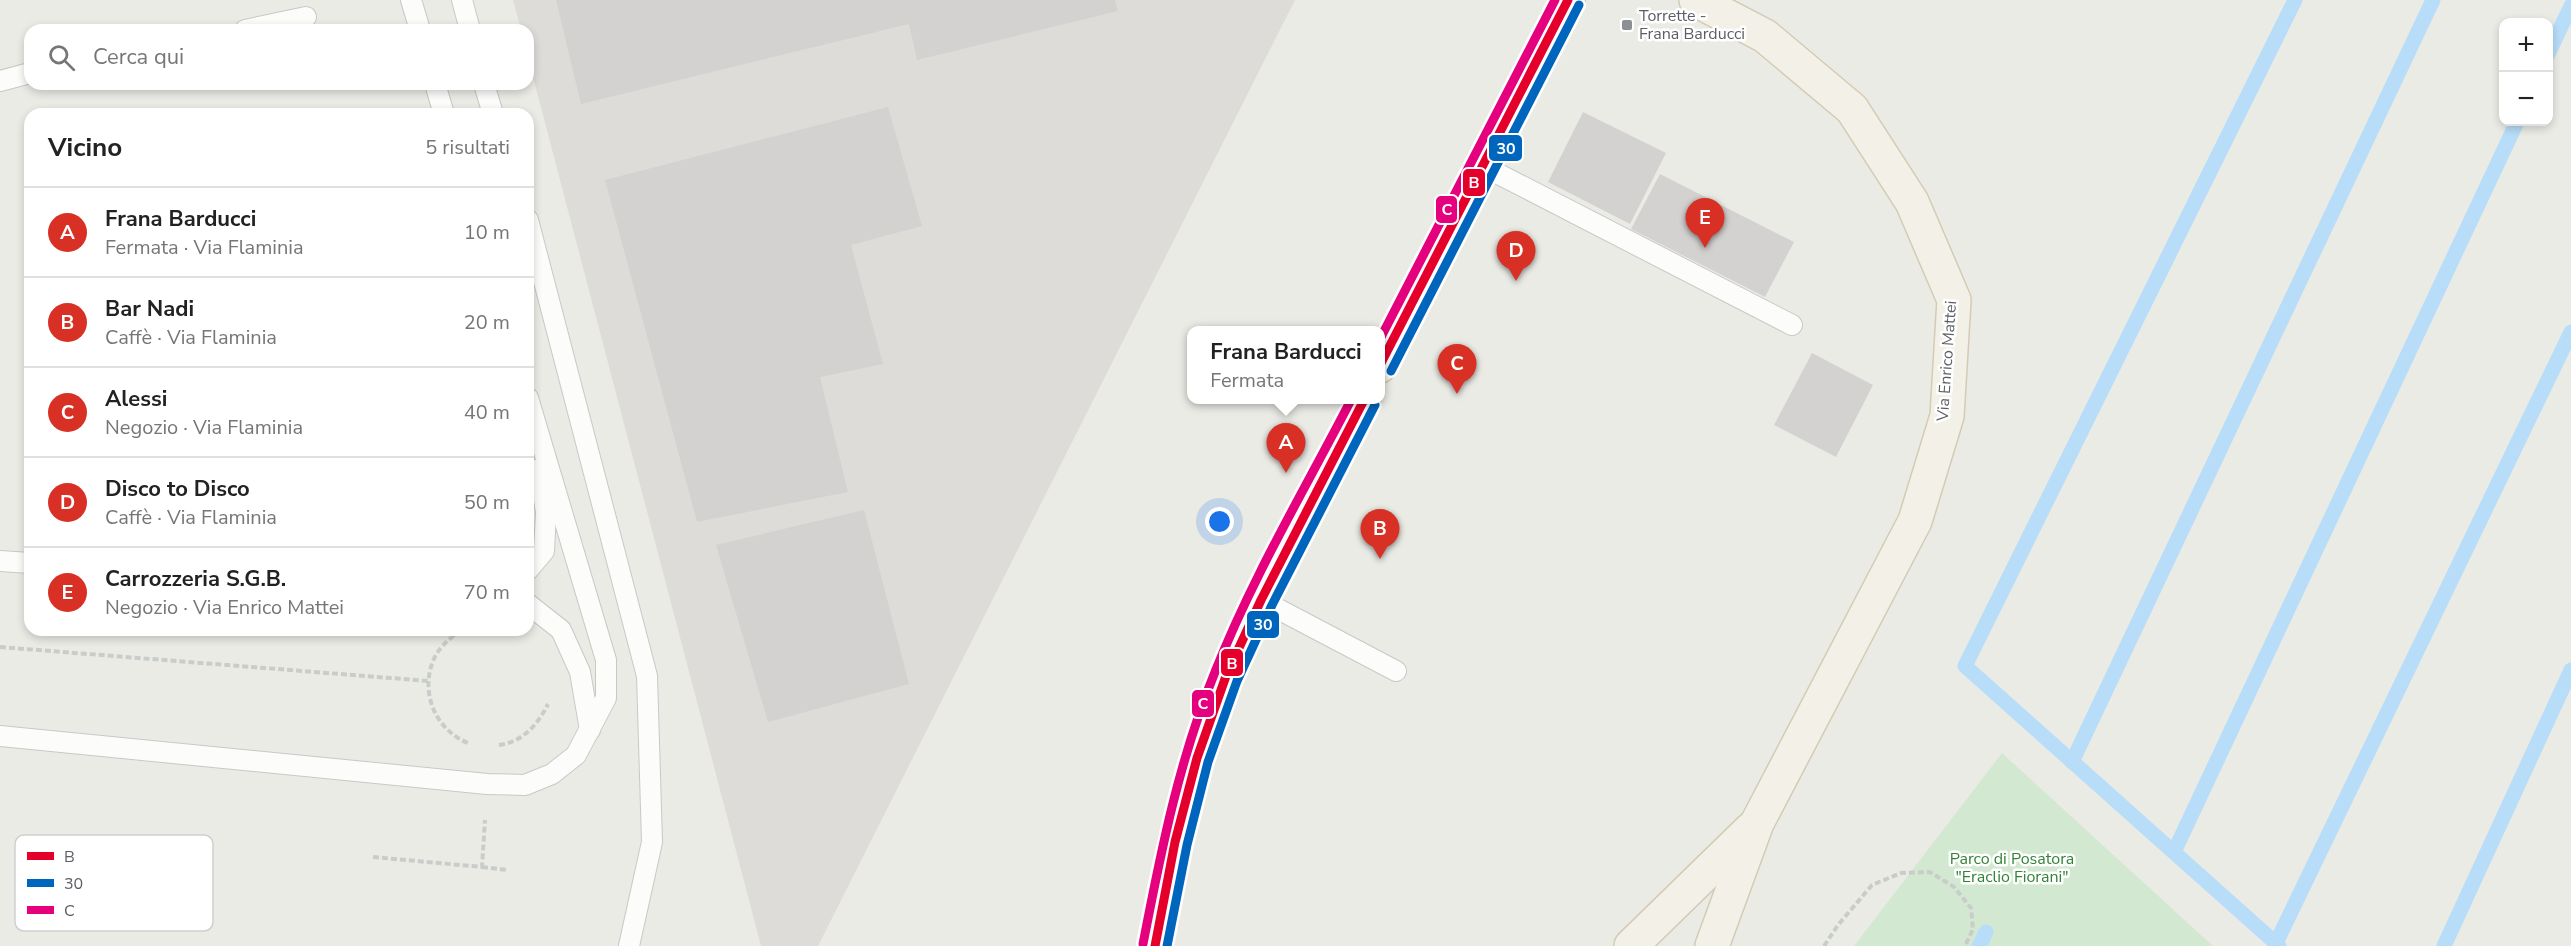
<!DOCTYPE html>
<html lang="it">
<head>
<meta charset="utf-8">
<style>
  :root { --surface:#fff; --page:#f2f2f2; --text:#222; --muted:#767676; --line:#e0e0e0; --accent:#d93025 }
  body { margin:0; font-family:"Nunito Sans",sans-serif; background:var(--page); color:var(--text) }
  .controls { position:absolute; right:18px; top:18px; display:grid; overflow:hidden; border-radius:12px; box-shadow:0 3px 9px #0003 }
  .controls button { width:54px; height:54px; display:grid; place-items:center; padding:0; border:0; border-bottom:2px solid var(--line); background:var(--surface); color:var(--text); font:30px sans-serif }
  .you { position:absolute; left:1220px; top:522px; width:21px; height:21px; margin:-15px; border:4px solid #fff; border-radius:50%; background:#1a73e8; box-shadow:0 0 0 9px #1a73e833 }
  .badge { display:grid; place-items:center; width:39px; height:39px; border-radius:50%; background:var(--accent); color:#fff; font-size:20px; font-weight:700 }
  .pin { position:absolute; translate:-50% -50px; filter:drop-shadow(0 2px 3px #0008) }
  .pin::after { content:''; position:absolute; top:32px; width:21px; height:18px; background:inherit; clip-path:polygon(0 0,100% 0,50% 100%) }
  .popup { position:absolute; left:1187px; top:326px; width:198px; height:78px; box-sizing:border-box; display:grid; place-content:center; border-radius:12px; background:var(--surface); filter:drop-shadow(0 2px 4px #0005); font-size:20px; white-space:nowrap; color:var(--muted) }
  .popup b { font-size:22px; color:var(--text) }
  .popup::after { content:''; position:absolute; left:50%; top:100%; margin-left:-12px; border:12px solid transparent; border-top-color:var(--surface) }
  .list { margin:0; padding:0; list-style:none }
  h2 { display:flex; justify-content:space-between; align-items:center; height:78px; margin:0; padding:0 24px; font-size:26px }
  h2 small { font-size:20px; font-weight:400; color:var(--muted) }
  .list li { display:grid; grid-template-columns:39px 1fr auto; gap:18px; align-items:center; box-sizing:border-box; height:90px; padding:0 24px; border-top:2px solid var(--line) }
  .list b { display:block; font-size:22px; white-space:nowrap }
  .list p { margin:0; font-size:20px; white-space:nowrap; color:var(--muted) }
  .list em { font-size:20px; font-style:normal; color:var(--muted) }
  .icon { flex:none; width:33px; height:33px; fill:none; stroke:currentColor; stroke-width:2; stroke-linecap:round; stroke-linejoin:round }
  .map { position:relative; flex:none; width:2571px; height:946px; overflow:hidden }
  .search { position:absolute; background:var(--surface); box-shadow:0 3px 9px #0003; left:24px; top:24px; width:510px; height:66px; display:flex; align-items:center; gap:15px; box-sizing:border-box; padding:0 21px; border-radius:18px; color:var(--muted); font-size:22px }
  .panel { position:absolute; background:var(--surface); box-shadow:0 3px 9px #0003; left:24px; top:108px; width:510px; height:528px; border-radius:18px }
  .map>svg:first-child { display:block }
  .industrial { fill:#dedcd9 }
  .green { fill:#d3e8d1 }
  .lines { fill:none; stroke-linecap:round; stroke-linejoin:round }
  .stream { stroke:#b8ddf8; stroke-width:15 }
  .building { fill:#d3d2d0 }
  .service-casing { stroke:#c8c8c6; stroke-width:22 }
  .primary-casing { stroke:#d3cbb3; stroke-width:36 }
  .path { stroke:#c8cdca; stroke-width:4; stroke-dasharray:6 3; stroke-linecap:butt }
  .service { stroke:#fcfcfb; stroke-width:20 }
  .primary { stroke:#f3f1e7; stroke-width:33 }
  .bus-1-casing { stroke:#fff; stroke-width:14 }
  .bus-2-casing { stroke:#fff; stroke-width:14 }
  .bus-3-casing { stroke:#fff; stroke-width:14 }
  .bus-1 { stroke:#e4002b; stroke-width:9 }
  .bus-2 { stroke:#0065bd; stroke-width:9 }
  .bus-3 { stroke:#e5007d; stroke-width:9 }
  .poi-dot { fill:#8d9092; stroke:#fff; stroke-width:2 }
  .labels { text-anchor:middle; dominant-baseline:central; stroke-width:5; stroke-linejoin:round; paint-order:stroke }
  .poi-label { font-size:16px; fill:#5b5f64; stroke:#fff; text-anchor:start }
  .street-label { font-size:16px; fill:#5b5f64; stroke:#fff }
  .park-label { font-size:16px; fill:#338337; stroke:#fff }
  .key { fill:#fff; stroke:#cecfd0; stroke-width:1.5 }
  .key-label { font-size:16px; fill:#5b5f64 }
  .line-badge { stroke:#fff; stroke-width:2 }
  .badge-label { font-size:16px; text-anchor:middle; font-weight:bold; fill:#fff }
</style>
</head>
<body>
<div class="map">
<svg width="2571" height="946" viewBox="0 0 2571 946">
  <rect width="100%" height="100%" fill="#ebebe6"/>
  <path class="industrial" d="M513 0H1295L818 946H761L528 58V30H521Z"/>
  <path class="green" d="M2002 753 2213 946H1854Z"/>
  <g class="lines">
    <g class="stream">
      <path d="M2548 54 2571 6"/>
      <path d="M2072 762 2433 0"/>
      <path d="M2174 852 2517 122"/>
      <path d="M2276 943 2571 332"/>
      <path d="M1979 946 1986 932"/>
      <path d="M2279 946 1965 666 2295 0"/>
      <path d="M2444 946 2571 670"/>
    </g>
  </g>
  <g class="building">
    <path d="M556 0H1115L1118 11 917 60 909 24 581 104Z"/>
    <path d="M888 107 922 226 851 245 883 364 820 377 848 492 697 522 605 180Z"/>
    <path d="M1583 112 1666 153 1630 224 1548 182Z"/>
    <path d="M1660 174 1794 242 1765 297 1631 229Z"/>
    <path d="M1812 353 1873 385 1836 457 1774 425Z"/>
    <path d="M864 510 909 684 768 722 716 545Z"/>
  </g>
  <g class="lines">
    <defs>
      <g id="service">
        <path d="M411 0 420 30"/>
        <path d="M462 0 470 30"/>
        <path d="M245 30 306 17"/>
        <path d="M0 81 30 73"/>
        <path d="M435 84 444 114"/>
        <path d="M484 84 493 114"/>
        <path d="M1483 166 1792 325"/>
        <path d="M528 220 647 676 652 842 629 946"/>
        <path d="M0 561 30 563"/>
        <path d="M528 570 544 551 546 512 539 469"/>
        <path d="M1261 600 1396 671"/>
        <path d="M528 604 561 630 580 672 590 730"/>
        <path d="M0 736 487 784 525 785 552 774 576 755 606 698V660L528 398"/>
      </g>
      <g id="primary">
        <path d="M1696 0 1765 36 1852 109 1912 202 1954 300 1947 416 1915 521 1757 823 1712 946"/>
        <path d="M1380 366 1568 0"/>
        <path d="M1155 946 1175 842 1197 758 1226 676 1261 600 1364 400"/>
        <path d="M1631 946 1751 829"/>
      </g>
    </defs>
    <use href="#service" class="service-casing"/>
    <use href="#primary" class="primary-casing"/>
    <g class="path">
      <path d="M461 630C449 639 438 648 433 661 420 694 436 730 468 743"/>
      <path d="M0 647 428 681"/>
      <path d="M499 745C523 742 538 724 548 704"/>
      <path d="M373 857 482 867 485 820"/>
      <path d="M482 867 507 870"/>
      <path d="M1824 946 1838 925 1872 885 1901 873 1930 872 1954 887 1971 908 1973 929 1965 946"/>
    </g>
    <use href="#service" class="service"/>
    <use href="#primary" class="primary"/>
    <defs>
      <g id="bus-1">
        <path d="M1380 365 1568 0"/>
        <path d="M1155 946 1175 842 1197 758 1226 676 1261 600 1364 400"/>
      </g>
      <g id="bus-2">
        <path d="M1391 371 1579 5"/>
        <path d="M1167 946 1187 845 1208 762 1237 681 1272 605 1375 405"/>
      </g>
      <g id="bus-3">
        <path d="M1380 339 1555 0"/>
        <path d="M1143 944C1161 851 1179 760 1215 672 1252 578 1305 489 1351 400"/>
      </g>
    </defs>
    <use href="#bus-1" class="bus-1-casing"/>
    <use href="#bus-2" class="bus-2-casing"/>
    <use href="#bus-3" class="bus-3-casing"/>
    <use href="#bus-1" class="bus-1"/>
    <use href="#bus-2" class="bus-2"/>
    <use href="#bus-3" class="bus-3"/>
  </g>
  <rect class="poi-dot" x="1621" y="19" width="12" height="12" rx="3"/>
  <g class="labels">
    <g class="poi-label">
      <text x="1639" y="16">Torrette -<tspan x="1639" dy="18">Frana Barducci</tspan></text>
    </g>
    <g class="street-label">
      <text transform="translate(1947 361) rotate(-86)">Via Enrico Mattei</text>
    </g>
    <g class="park-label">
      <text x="2012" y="859">Parco di Posatora<tspan x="2012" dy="18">"Eraclio Fiorani"</tspan></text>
    </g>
  </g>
  <rect x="15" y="835" width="198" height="96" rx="9" class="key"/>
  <rect x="27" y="852" width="27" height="8" fill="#e4002b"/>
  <rect x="27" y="879" width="27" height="8" fill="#0065bd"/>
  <rect x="27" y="906" width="27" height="8" fill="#e5007d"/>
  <g class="key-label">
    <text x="64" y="862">B</text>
    <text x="64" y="889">30</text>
    <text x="64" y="916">C</text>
  </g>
  <g class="line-badge">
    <rect x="1488" y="134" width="35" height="28" rx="6" fill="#0065bd"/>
    <rect x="1462" y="168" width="24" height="29" rx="6" fill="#e4002b"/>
    <rect x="1435" y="195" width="23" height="29" rx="6" fill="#e5007d"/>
    <rect x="1246" y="610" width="34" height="29" rx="6" fill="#0065bd"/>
    <rect x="1220" y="648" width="24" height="29" rx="6" fill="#e4002b"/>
    <rect x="1191" y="689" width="24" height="29" rx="6" fill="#e5007d"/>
  </g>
  <g class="badge-label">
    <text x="1506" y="154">30</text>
    <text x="1474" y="188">B</text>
    <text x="1447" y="215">C</text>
    <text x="1263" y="630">30</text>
    <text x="1232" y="669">B</text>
    <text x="1203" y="709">C</text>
  </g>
</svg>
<div class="controls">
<button>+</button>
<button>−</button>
</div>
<div class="you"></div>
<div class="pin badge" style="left:1286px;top:473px">A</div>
<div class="popup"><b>Frana Barducci</b>Fermata</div>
<div class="pin badge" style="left:1380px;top:559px">B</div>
<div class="pin badge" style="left:1457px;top:394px">C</div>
<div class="pin badge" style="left:1516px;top:281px">D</div>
<div class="pin badge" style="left:1705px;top:248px">E</div>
<div class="search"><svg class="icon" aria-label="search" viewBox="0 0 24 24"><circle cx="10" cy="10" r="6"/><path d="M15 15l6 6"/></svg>Cerca qui</div>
<section class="panel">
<h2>Vicino<small>5 risultati</small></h2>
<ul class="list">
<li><span class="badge">A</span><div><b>Frana Barducci</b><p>Fermata · Via Flaminia</p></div><em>10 m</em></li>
<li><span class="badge">B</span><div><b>Bar Nadi</b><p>Caffè · Via Flaminia</p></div><em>20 m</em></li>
<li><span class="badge">C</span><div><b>Alessi</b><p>Negozio · Via Flaminia</p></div><em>40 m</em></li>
<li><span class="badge">D</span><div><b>Disco to Disco</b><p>Caffè · Via Flaminia</p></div><em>50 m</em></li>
<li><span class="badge">E</span><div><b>Carrozzeria S.G.B.</b><p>Negozio · Via Enrico Mattei</p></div><em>70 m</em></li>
</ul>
</section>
</div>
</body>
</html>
